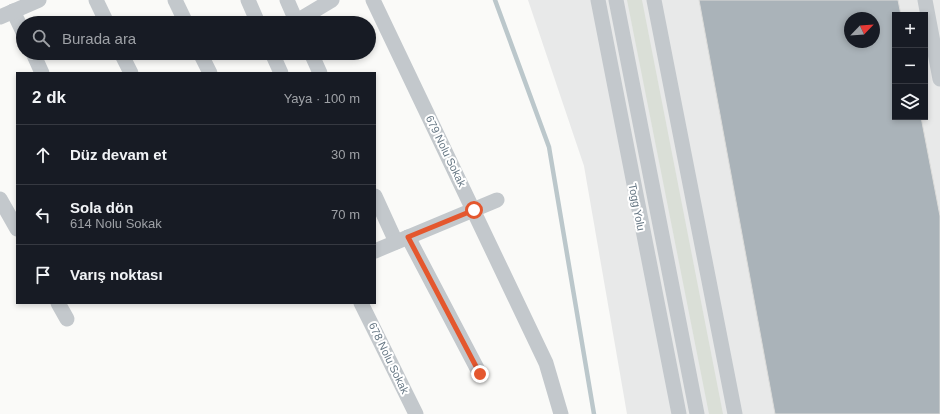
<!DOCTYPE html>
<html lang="tr">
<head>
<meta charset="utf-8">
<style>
  :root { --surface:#171b24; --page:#20242c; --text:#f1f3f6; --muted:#9ea1a6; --line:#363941 }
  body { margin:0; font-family:Arial,sans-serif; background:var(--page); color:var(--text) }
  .controls { position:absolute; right:12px; top:12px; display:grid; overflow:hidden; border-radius:0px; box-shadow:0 2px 6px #0003 }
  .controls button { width:36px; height:36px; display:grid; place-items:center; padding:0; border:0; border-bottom:1px solid var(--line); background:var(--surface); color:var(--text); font:20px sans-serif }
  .compass { position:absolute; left:844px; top:12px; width:36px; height:36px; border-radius:50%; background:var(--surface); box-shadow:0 2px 6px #0003; rotate:65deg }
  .stop { position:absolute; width:12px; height:12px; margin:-9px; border:3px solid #e4572e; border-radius:50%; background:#fff }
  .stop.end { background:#e4572e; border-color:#fff; box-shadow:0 1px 4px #0008 }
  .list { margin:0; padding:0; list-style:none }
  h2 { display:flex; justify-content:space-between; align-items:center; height:52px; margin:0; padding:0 16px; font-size:17px }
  h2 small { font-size:13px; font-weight:400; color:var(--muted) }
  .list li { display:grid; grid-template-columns:26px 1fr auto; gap:12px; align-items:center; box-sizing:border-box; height:60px; padding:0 16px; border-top:1px solid var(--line) }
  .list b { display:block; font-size:15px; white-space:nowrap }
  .list p { margin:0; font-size:13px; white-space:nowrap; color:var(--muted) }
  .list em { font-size:13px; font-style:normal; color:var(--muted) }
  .icon { flex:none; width:22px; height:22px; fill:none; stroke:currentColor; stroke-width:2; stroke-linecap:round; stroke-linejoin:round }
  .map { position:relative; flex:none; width:940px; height:414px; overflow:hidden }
  .search { position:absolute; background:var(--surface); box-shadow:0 2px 6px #0003; left:16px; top:16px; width:360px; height:44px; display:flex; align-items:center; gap:10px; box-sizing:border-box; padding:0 14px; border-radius:22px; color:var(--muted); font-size:15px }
  .panel { position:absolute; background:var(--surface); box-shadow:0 2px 6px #0003; left:16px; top:72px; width:360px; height:232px; border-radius:0px }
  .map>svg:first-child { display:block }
  .built { fill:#e8e9e9; fill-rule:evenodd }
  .green { fill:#dadfd7 }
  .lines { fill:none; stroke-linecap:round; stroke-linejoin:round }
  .stream { stroke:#bbc7cb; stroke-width:4.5 }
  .building { fill:#aab3b9; stroke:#dcdcda; fill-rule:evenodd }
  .minor { stroke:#c3c8cc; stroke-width:15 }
  .route { stroke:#e4572e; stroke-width:5 }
  .labels { text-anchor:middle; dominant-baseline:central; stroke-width:4; stroke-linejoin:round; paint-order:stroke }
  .street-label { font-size:11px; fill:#657683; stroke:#fff }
</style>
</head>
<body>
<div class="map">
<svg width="940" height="414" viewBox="0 0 940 414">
  <rect width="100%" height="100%" fill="#fafaf8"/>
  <path class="built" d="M528 0H940V414H627L584 166ZM895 15H925V117H895ZM850 18H874V42H850Z"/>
  <path class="green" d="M627 0H642L723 414H709Z"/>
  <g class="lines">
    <path class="stream" d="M495 0 549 147 594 414"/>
  </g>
  <path class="building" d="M699 0H898L901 15H895V117H921L940 216V414H775ZM850 18H874V42H850Z"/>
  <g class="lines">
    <g class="minor">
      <path d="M96 0 107 23"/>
      <path d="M175 0 186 23"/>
      <path d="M248 0 258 23"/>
      <path d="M287 0 297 23"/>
      <path d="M373 0 546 363 561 414"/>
      <path d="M598 0 679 414"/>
      <path d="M616 0 697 414"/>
      <path d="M654 0 735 414"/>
      <path d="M925 0 940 79"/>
      <path d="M13 11 23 32"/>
      <path d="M0 17 39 0"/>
      <path d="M297 21 332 0"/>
      <path d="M33 53 42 73"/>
      <path d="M121 53 131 73"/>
      <path d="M200 53 210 73"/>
      <path d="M272 53 281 73"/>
      <path d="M311 53 320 73"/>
      <path d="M375 196 396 242"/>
      <path d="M0 199 17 229"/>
      <path d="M408 237 480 374"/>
      <path d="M375 251 497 200"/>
      <path d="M58 303 67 319"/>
      <path d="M361 303 416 414"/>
    </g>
  </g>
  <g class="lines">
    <path class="route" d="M474 210 408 237 480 374"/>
  </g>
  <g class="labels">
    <g class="street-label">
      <text transform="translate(446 151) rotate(64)">679 Nolu Sokak</text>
      <text transform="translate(637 207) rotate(79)">Togg Yolu</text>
      <text transform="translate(389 358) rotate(64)">678 Nolu Sokak</text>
    </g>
  </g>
</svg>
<div class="controls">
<button>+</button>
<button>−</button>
<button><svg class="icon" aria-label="layers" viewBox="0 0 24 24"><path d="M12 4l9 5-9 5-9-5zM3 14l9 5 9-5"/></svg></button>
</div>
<svg class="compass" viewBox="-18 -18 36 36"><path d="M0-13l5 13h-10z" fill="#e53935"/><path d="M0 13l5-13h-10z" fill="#9ea1a6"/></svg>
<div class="stop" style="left:474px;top:210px"></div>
<div class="stop end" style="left:480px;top:374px"></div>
<div class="search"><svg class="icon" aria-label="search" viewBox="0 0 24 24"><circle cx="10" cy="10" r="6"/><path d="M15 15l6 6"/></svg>Burada ara</div>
<section class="panel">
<h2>2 dk<small>Yaya · 100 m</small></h2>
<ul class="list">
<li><svg class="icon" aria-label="ahead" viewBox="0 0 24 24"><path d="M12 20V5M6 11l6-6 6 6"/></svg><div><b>Düz devam et</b></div><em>30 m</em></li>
<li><svg class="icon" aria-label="left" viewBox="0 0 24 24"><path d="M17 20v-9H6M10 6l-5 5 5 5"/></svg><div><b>Sola dön</b><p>614 Nolu Sokak</p></div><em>70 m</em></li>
<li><svg class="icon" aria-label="arrive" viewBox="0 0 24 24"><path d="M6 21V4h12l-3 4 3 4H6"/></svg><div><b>Varış noktası</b></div></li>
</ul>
</section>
</div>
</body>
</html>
